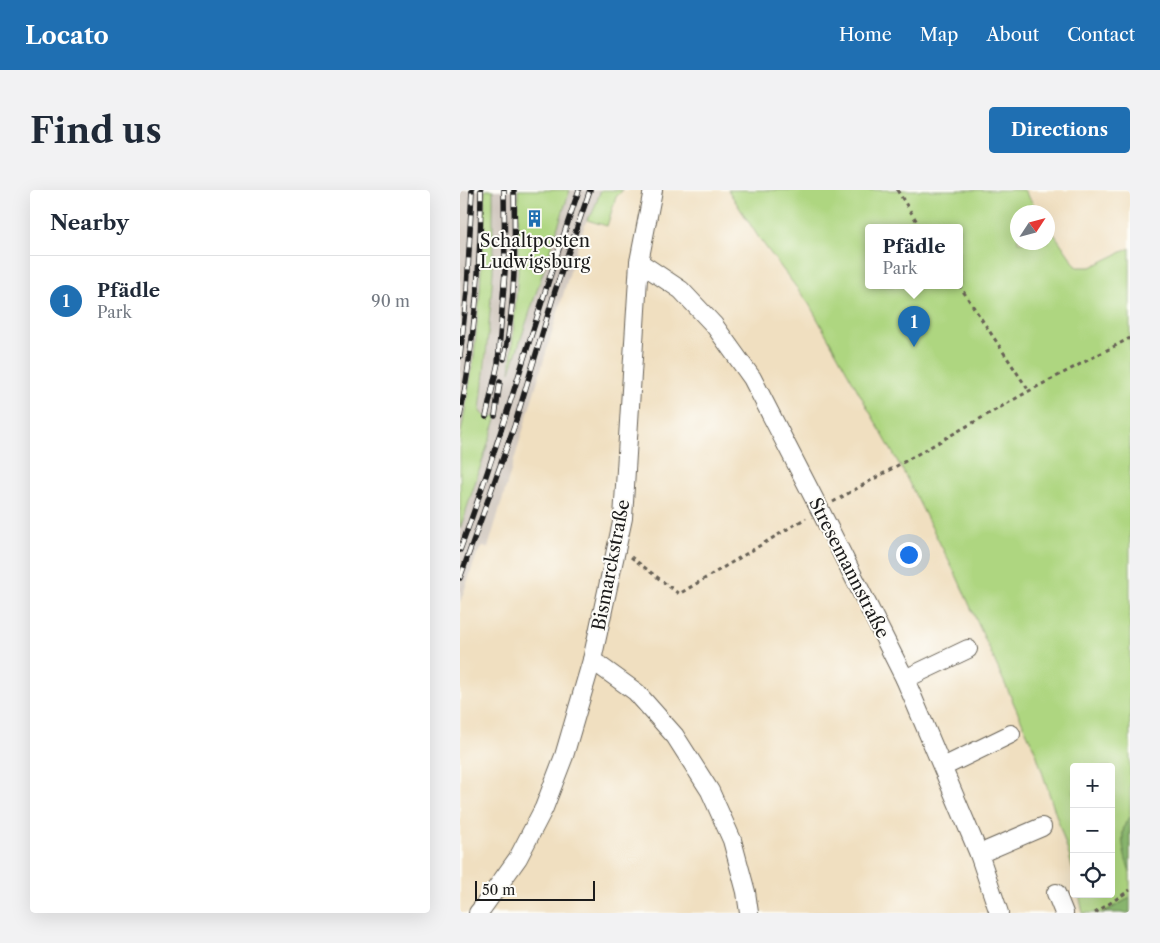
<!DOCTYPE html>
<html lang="en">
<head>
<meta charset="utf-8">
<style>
  :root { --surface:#fff; --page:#f2f2f3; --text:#1f2937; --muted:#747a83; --line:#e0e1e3; --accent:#1f6fb2 }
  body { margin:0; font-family:"Libre Caslon Text",serif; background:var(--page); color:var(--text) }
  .controls { position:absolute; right:15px; bottom:15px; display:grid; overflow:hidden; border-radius:5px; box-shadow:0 5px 20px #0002 }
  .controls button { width:45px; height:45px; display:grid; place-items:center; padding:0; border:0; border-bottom:1px solid var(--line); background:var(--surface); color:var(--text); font:25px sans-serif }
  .compass { position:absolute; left:550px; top:15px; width:45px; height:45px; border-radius:50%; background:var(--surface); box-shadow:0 5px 20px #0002; rotate:54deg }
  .scale { position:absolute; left:15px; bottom:12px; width:120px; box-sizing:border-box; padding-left:5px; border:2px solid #1c1c1c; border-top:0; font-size:14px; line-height:18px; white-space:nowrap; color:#1c1c1c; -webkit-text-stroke:4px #fdfcf7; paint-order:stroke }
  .you { position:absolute; left:448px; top:364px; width:18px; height:18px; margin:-12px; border:4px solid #fff; border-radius:50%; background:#1a73e8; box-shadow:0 0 0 8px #1a73e833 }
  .badge { display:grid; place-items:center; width:32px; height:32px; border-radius:50%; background:var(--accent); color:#fff; font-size:16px; font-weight:700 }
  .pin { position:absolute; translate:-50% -41px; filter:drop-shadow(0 1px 2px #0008) }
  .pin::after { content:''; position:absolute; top:26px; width:18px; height:15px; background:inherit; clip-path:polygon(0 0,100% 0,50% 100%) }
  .popup { position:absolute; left:405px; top:34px; width:98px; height:65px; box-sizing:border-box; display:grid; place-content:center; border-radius:5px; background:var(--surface); filter:drop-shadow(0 1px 4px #0005); font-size:16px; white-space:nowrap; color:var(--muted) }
  .popup b { font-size:19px; color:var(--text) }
  .popup::after { content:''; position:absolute; left:50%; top:100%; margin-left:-10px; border:10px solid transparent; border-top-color:var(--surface) }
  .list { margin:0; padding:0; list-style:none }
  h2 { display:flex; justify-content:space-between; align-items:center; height:65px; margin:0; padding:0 20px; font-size:21px }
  h2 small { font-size:16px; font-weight:400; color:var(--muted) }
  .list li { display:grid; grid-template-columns:32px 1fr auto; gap:15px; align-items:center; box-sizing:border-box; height:90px; padding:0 20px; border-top:1px solid var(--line) }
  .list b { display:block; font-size:19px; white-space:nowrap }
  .list p { margin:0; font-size:16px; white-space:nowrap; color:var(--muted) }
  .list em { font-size:16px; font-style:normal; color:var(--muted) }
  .icon { flex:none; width:28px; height:28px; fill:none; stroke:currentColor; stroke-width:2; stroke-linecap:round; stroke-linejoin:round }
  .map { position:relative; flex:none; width:670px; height:723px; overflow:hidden; border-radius:5px }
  header { display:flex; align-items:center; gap:30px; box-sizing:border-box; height:70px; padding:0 25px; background:var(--accent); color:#fff }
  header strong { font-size:24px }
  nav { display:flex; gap:28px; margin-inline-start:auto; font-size:18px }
  .intro { display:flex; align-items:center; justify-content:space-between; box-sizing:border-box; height:120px; padding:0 30px }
  h1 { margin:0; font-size:35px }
  .button { padding:12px 22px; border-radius:5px; background:var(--accent); color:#fff; font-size:18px; font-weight:700 }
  main { display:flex; gap:30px; padding:0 30px }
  aside { flex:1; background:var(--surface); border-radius:5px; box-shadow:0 5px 20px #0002 }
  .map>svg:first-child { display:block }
  .industrial { fill:#ccc2b9 }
  .green { fill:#aed680; stroke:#65794e; fill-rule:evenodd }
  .forest { fill:#8ab76e; stroke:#536a45 }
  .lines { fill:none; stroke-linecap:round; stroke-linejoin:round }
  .minor-casing { stroke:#666055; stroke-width:20 }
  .path { stroke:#666055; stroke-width:3; stroke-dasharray:4 4; stroke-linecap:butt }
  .minor { stroke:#fff; stroke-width:18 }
  .rail-casing { stroke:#1c1c1c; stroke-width:5.5 }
  .rail { stroke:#fdfcf7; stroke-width:4; stroke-dasharray:11; stroke-linecap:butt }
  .labels { text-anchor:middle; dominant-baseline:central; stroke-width:4; stroke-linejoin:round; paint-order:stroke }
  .poi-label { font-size:18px; fill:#1c1c1c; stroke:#fdfcf7 }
  .street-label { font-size:18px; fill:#1c1c1c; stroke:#fdfcf7 }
</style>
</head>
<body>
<header>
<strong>Locato</strong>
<nav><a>Home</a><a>Map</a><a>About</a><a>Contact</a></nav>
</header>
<div class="intro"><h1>Find us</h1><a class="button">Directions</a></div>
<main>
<aside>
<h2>Nearby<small></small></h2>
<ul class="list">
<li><span class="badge">1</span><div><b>Pfädle</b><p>Park</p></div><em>90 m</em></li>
</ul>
</aside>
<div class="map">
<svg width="670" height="723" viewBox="0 0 670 723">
  <rect width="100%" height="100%" fill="#fdfcf7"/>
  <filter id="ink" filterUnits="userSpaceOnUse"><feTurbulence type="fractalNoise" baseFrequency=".02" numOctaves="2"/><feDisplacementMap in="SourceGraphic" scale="10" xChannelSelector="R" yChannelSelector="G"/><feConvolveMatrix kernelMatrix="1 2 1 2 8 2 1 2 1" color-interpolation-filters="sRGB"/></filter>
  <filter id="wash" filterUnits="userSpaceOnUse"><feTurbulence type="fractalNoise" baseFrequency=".0096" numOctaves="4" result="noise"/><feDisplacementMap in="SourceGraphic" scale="20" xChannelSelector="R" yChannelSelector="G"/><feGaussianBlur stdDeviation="1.12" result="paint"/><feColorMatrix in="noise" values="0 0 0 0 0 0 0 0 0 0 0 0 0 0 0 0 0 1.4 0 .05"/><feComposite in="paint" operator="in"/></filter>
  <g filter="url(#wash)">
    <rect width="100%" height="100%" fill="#f0dfc0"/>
    <g class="industrial">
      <path d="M0 0H25L20 101 14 166 0 250Z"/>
      <path d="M33 0H58V82L51 179 110 0H141L132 25 128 27 120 48 28 358 23 357 17 364 0 413V339L37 225 31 228 24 226 20 221V217L26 173 33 81Z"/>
    </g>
    <g class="green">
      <path d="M25 0H33V81L29 135 20 221C24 229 33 230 38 223L0 339V250L14 166 20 101Z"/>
      <path d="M58 0H110L50 182 58 82Z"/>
      <path d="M141 0H163L156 7 147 36 127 30 128 27 132 24Z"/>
      <path d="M268 0H564L579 22H558V52H588V35L617 77H631L670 58V627C655 642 668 666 670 684 670 691 670 700 670 708L642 723H623L619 704H651V577H614V685L609 665 576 563 497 387 443 281 349 114 299 48ZM409 38H499V96H409Z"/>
    </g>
    <g class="forest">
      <path d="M670 627V682C664 667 657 639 670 627Z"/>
      <path d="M670 708V723H642Z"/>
    </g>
  </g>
  <g filter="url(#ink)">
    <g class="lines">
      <defs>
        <g id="minor">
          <path d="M179 72 221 100 254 135 292 188 360 320 445 489 519 664 539 723"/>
          <path d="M132 470 176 502 215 546 250 601 272 650 286 702 289 723"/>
          <path d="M445 489 508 459"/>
          <path d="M483 577 551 544"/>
          <path d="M519 664 582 637"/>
          <path d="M596 703 604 723"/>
          <path d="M18 723 23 717 58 668 84 618 104 566 132 470 163 328 179 72 193 0"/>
        </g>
      </defs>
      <use href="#minor" class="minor-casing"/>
      <g class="path">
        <path d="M437 0 461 38"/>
        <path d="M499 95 569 201"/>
        <path d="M373 312 569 201 670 148"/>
        <path d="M171 367 219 404 346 328"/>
        <path d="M635 723 670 700"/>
      </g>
      <use href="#minor" class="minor"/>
      <defs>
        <g id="rail">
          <path d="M0 167 7 101 12 0"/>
          <path d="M44 169C56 111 55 59 54 0"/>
          <path d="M35 226 40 192"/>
          <path d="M0 227C14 152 21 76 21 0"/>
          <path d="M26 227 38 173 45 81 44 0"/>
          <path d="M0 360C44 242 77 119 119 0"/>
          <path d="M0 388 54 237 95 101 130 0"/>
        </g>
      </defs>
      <use href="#rail" class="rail-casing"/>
      <use href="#rail" class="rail"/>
    </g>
  </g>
  <defs>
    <symbol id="building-bare" viewBox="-9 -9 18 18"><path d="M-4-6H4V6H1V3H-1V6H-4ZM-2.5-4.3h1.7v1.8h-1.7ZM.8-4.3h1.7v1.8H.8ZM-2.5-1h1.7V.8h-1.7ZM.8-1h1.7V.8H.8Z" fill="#1f6fb2" stroke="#fdfcf7" stroke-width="2.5" paint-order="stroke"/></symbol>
  </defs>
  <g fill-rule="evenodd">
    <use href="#building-bare" x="62" y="16" width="25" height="25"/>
  </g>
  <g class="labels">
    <g class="poi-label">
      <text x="75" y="51">Schaltposten<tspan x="75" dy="21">Ludwigsburg</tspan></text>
    </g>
    <g class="street-label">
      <text transform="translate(151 375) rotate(-79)">Bismarckstraße</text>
      <text transform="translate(389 378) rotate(63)">Stresemannstraße</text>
    </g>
  </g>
</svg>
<div class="controls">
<button>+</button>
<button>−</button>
<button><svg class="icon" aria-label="locate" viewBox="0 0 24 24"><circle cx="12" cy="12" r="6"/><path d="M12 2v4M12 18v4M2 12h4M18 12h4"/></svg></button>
</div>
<svg class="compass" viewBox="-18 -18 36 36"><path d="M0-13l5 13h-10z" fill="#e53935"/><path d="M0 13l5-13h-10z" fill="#747a83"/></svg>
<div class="scale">50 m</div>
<div class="you"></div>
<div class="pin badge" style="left:454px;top:157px">1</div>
<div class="popup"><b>Pfädle</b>Park</div>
</div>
</main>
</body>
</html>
